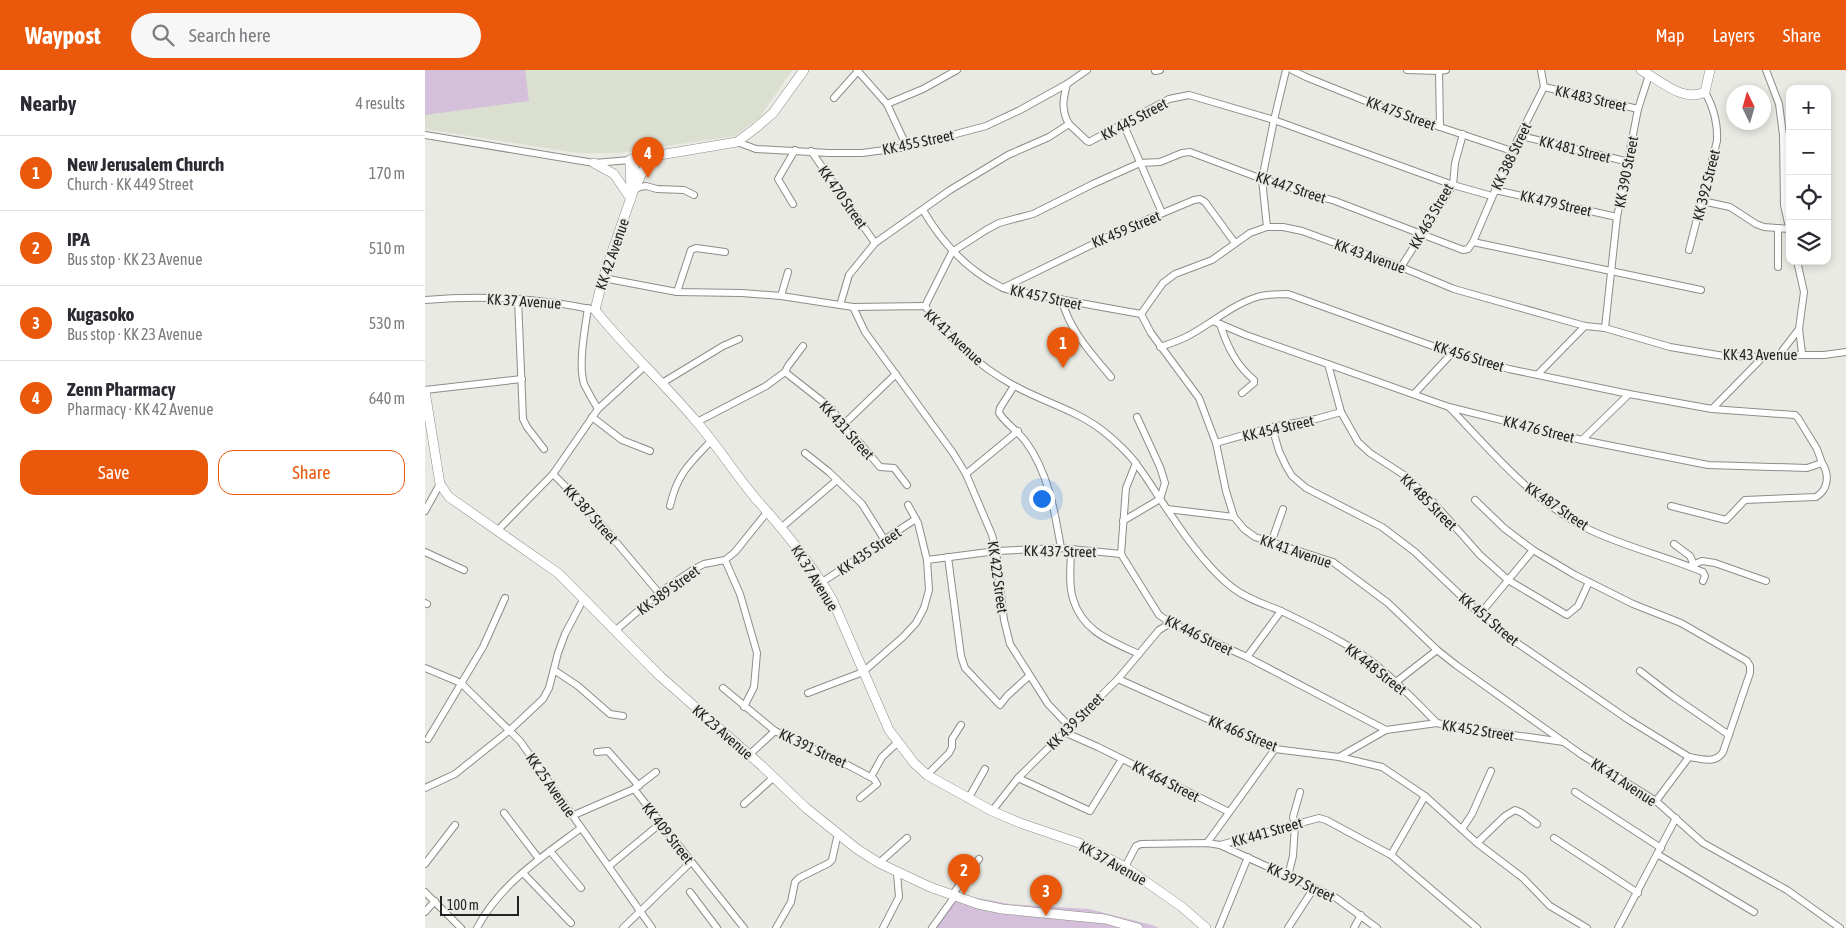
<!DOCTYPE html>
<html lang="en">
<head>
<meta charset="utf-8">
<style>
  :root { --surface:#fff; --page:#f7f7f7; --text:#2b2b33; --muted:#7c7c81; --line:#e1e1e2; --accent:#ea580c }
  body { margin:0; font-family:"Asap Condensed",sans-serif; background:var(--page); color:var(--text) }
  .controls { position:absolute; right:15px; top:15px; display:grid; overflow:hidden; border-radius:10px; box-shadow:0 2px 8px #0003 }
  .controls button { width:45px; height:45px; display:grid; place-items:center; padding:0; border:0; border-bottom:1px solid var(--line); background:var(--surface); color:var(--text); font:25px sans-serif }
  .compass { position:absolute; left:1301px; top:15px; width:45px; height:45px; border-radius:50%; background:var(--surface); box-shadow:0 2px 8px #0003; rotate:355deg }
  .scale { position:absolute; left:15px; bottom:12px; width:79px; box-sizing:border-box; padding-left:5px; border:2px solid #232421; border-top:0; font-size:14px; line-height:18px; white-space:nowrap; color:#232421; -webkit-text-stroke:4px #e8eae3; paint-order:stroke }
  .you { position:absolute; left:616px; top:428px; width:18px; height:18px; margin:-12px; border:4px solid #fff; border-radius:50%; background:#1a73e8; box-shadow:0 0 0 8px #1a73e833 }
  .badge { display:grid; place-items:center; width:32px; height:32px; border-radius:50%; background:var(--accent); color:#fff; font-size:16px; font-weight:700 }
  .pin { position:absolute; translate:-50% -41px; filter:drop-shadow(0 1px 2px #0008) }
  .pin::after { content:''; position:absolute; top:26px; width:18px; height:15px; background:inherit; clip-path:polygon(0 0,100% 0,50% 100%) }
  .list { margin:0; padding:0; list-style:none }
  h2 { display:flex; justify-content:space-between; align-items:center; height:65px; margin:0; padding:0 20px; font-size:21px }
  h2 small { font-size:16px; font-weight:400; color:var(--muted) }
  .list li { display:grid; grid-template-columns:32px 1fr auto; gap:15px; align-items:center; box-sizing:border-box; height:75px; padding:0 20px; border-top:1px solid var(--line) }
  .list b { display:block; font-size:19px; white-space:nowrap }
  .list p { margin:0; font-size:16px; white-space:nowrap; color:var(--muted) }
  .list em { font-size:16px; font-style:normal; color:var(--muted) }
  .actions { display:flex; gap:10px; padding:15px 20px }
  .actions a { flex:1; padding:11px 0; border:1px solid var(--accent); border-radius:15px; text-align:center; font-size:18px; color:var(--accent) }
  .actions .main { background:var(--accent); color:#fff }
  .icon { flex:none; width:28px; height:28px; fill:none; stroke:currentColor; stroke-width:2; stroke-linecap:round; stroke-linejoin:round }
  .map { position:relative; flex:none; width:1421px; height:858px; overflow:hidden }
  header { display:flex; align-items:center; gap:30px; box-sizing:border-box; height:70px; padding:0 25px; background:var(--accent); color:#fff }
  header strong { font-size:24px }
  nav { display:flex; gap:28px; margin-inline-start:auto; font-size:18px }
  .search { width:350px; height:45px; background:var(--page); display:flex; align-items:center; gap:12px; box-sizing:border-box; padding:0 18px; border-radius:28px; color:var(--muted); font-size:19px }
  main { display:flex }
  aside { flex:1; background:var(--surface) }
  .map>svg:first-child { display:block }
  .built { fill:#dbdfd0 }
  .green { fill:#d4c0da }
  .lines { fill:none; stroke-linecap:round; stroke-linejoin:round }
  .minor-casing { stroke:#8c8e87; stroke-width:8 }
  .secondary-casing { stroke:#8c8e87; stroke-width:10 }
  .minor { stroke:#fff; stroke-width:6 }
  .secondary { stroke:#fff; stroke-width:9 }
  .labels { text-anchor:middle; dominant-baseline:central; stroke-width:4; stroke-linejoin:round; paint-order:stroke }
  .street-label { font-size:15px; fill:#232421; stroke:#e8eae3 }
</style>
</head>
<body>
<header>
<strong>Waypost</strong>
<div class="search"><svg class="icon" aria-label="search" viewBox="0 0 24 24"><circle cx="10" cy="10" r="6"/><path d="M15 15l6 6"/></svg>Search here</div>
<nav><a>Map</a><a>Layers</a><a>Share</a></nav>
</header>
<main>
<aside>
<h2>Nearby<small>4 results</small></h2>
<ul class="list">
<li><span class="badge">1</span><div><b>New Jerusalem Church</b><p>Church · KK 449 Street</p></div><em>170 m</em></li>
<li><span class="badge">2</span><div><b>IPA</b><p>Bus stop · KK 23 Avenue</p></div><em>510 m</em></li>
<li><span class="badge">3</span><div><b>Kugasoko</b><p>Bus stop · KK 23 Avenue</p></div><em>530 m</em></li>
<li><span class="badge">4</span><div><b>Zenn Pharmacy</b><p>Pharmacy · KK 42 Avenue</p></div><em>640 m</em></li>
</ul>
<div class="actions"><a class="main">Save</a><a>Share</a></div>
</aside>
<div class="map">
<svg width="1421" height="858" viewBox="0 0 1421 858">
  <rect width="100%" height="100%" fill="#e8eae3"/>
  <path class="built" d="M0 0H367L334 48 309 66 193 83H153L0 59Z"/>
  <g class="green">
    <path d="M0 0H100L104 31 0 45Z"/>
    <path d="M532 824 585 834 664 839 727 855 734 858H502Z"/>
  </g>
  <g class="lines">
    <defs>
      <g id="minor">
        <path d="M432 0 462 34 498 19 532 0"/>
        <path d="M867 0 881 7 958 38 1087 81"/>
        <path d="M982 0 1014 1 1021 0"/>
        <path d="M1341 0 1354 34 1358 65 1359 135 1365 162"/>
        <path d="M730 1 735 0"/>
        <path d="M1014 1 1015 57"/>
        <path d="M642 14C638 29 636 40 644 54"/>
        <path d="M1119 17 1213 39"/>
        <path d="M409 28 433 1"/>
        <path d="M462 34 482 77"/>
        <path d="M698 53 737 143"/>
        <path d="M0 65 169 93 205 90"/>
        <path d="M1096 66 1204 92"/>
        <path d="M312 72 331 79 404 83H437L482 77 561 56 595 40 642 14 662 0"/>
        <path d="M386 81 450 173"/>
        <path d="M209 120 215 117 221 116 232 119 259 120 269 125"/>
        <path d="M1070 120 1192 147"/>
        <path d="M1277 131 1305 137 1331 154 1339 157 1364 159"/>
        <path d="M368 134 353 109 370 80"/>
        <path d="M498 140C517 173 542 200 576 217 587 222 602 223 614 225 648 232 682 238 716 244"/>
        <path d="M842 157 837 109 849 50 861 0"/>
        <path d="M1353 158V197"/>
        <path d="M1048 172 1087 81 1119 17 1116 0"/>
        <path d="M1264 180 1292 71C1293 53 1289 38 1280 22"/>
        <path d="M1372 191 1379 222 1374 259 1377 283"/>
        <path d="M976 197 1028 115 1030 93 1038 64"/>
        <path d="M178 208 252 222 317 223 356 226 428 237 500 236C523 268 554 296 588 315 616 331 648 339 674 358 685 366 704 383 712 395 723 409 732 425 742 439L809 447 819 459 830 467 908 492 963 533 1012 580 1031 595 1157 685 1231 731 1278 773 1362 820 1415 858"/>
        <path d="M578 218 695 161 769 130 775 129 780 132 810 173"/>
        <path d="M252 222 266 180 271 178 300 182"/>
        <path d="M356 226 363 202"/>
        <path d="M93 229 98 349 102 357 119 379"/>
        <path d="M0 230C57 225 114 228 170 240"/>
        <path d="M637 230C644 260 667 284 686 307"/>
        <path d="M415 235 424 205 450 173 525 120 583 85 624 67 644 54 662 71 664 72 744 29 764 25 849 50 1028 115 1067 126"/>
        <path d="M500 236 527 182 561 160 574 153 608 144 668 114 715 93 735 92 757 83 765 82 837 109 910 131 1038 180 1043 179 1048 172 1276 220"/>
        <path d="M428 237 440 262 528 383 541 404 567 465 571 481 579 550 585 574 623 634 644 656"/>
        <path d="M163 238C160 258 153 295 159 314 163 322 168 331 173 339"/>
        <path d="M795 254C802 276 811 295 829 310V313L817 323"/>
        <path d="M1180 258 1192 147 1213 39 1224 5"/>
        <path d="M735 277C744 274 753 271 761 267 785 255 806 235 832 227 842 224 853 224 863 224L1027 283 1084 299 1204 324 1287 339 1370 345 1373 348 1392 379 1397 393 1382 398 1283 395 1157 370 1024 337 821 265 788 251"/>
        <path d="M1354 285 1374 259"/>
        <path d="M903 294 916 342 933 372 945 383 979 405 1008 432 1055 485 1083 510 1142 545 1153 536 1164 512"/>
        <path d="M360 302 363 296 378 276"/>
        <path d="M1113 304 1160 256"/>
        <path d="M237 313 298 276 314 269"/>
        <path d="M589 316 575 338 574 343C581 354 593 361 601 372 623 402 630 442 636 478"/>
        <path d="M0 320 97 309"/>
        <path d="M989 324 1027 283"/>
        <path d="M1025 338C1067 382 1107 431 1163 459 1200 477 1240 486 1278 502L1280 506 1278 511"/>
        <path d="M1287 339 1338 287"/>
        <path d="M167 347 197 370 225 381"/>
        <path d="M272 352 341 316 360 302 407 339 424 364 435 373 455 397 469 398 482 415"/>
        <path d="M418 355 471 304"/>
        <path d="M847 357 854 381 861 396 867 406 881 418 957 457 990 482 1055 544 1085 568 1204 650 1264 687 1231 731"/>
        <path d="M1157 370 1204 324"/>
        <path d="M791 373 847 357 891 349 916 342"/>
        <path d="M380 383 404 402 437 434 459 469"/>
        <path d="M711 393 701 418 696 484 734 545 746 553 822 587 961 660"/>
        <path d="M128 404 173 339 220 296"/>
        <path d="M541 404 593 361"/>
        <path d="M1050 430 1079 458 1108 480 1150 505 1208 534 1256 553 1322 591 1325 596V603L1298 682C1291 694 1276 689 1264 687"/>
        <path d="M483 435 493 453 502 490"/>
        <path d="M245 436C252 404 265 393 286 371"/>
        <path d="M1246 436 1301 450 1320 430 1391 427C1403 420 1405 405 1397 393"/>
        <path d="M742 439C759 465 783 499 808 518 822 529 839 534 856 541 877 551 899 562 920 574 955 593 984 625 1012 653"/>
        <path d="M0 441 15 414"/>
        <path d="M809 447 801 421 791 373 774 328 726 263 716 244 738 213 750 204 787 190 825 163 842 157H858L877 161 976 197 1029 219 1160 256 1180 258 1245 277 1299 286 1338 287 1354 285H1399L1421 282"/>
        <path d="M698 451 735 429 740 413 735 397 712 347"/>
        <path d="M357 457 412 410"/>
        <path d="M72 461 128 404 164 440 234 523"/>
        <path d="M846 473 858 439"/>
        <path d="M1249 474 1265 486 1269 495"/>
        <path d="M646 479C646 495 643 513 648 529 658 562 686 571 714 584"/>
        <path d="M0 482 39 500"/>
        <path d="M523 487 536 586 540 598 575 635 582 626 604 606"/>
        <path d="M1265 496 1277 491 1290 493 1341 511"/>
        <path d="M397 512C429 492 459 469 491 449"/>
        <path d="M0 533 2 534"/>
        <path d="M1055 544 1108 480"/>
        <path d="M191 560 234 523 269 499 279 494 300 490"/>
        <path d="M822 587 856 541"/>
        <path d="M0 598 36 613 95 671 227 858"/>
        <path d="M129 600 153 616 185 644 198 646"/>
        <path d="M1215 601 1246 625 1304 665"/>
        <path d="M693 609 850 679 914 687 957 697 1000 726 1052 773 1098 808 1125 836 1162 858"/>
        <path d="M971 612 1012 580"/>
        <path d="M298 618 350 661 417 692 449 709 452 714 435 728"/>
        <path d="M383 623 438 602 478 567 491 553 499 538 504 520 502 490 571 481 636 478 696 484"/>
        <path d="M319 637 329 617 332 583 315 524 300 490 310 482 343 441"/>
        <path d="M639 662 673 677 804 742"/>
        <path d="M3 669 58 577 80 528"/>
        <path d="M172 682 183 681 214 716"/>
        <path d="M324 685 350 661"/>
        <path d="M914 687 961 660 1012 653 1025 656 1139 672"/>
        <path d="M502 705 524 683 527 677V669L536 655"/>
        <path d="M446 707 457 687 473 672"/>
        <path d="M593 708 665 741 697 689"/>
        <path d="M0 718 30 704 85 660 118 629 124 618 133 583 140 564 159 528"/>
        <path d="M210 718 231 702"/>
        <path d="M1150 722 1236 778"/>
        <path d="M543 729 560 699"/>
        <path d="M319 734 349 707"/>
        <path d="M567 741 593 708 693 609 734 560 746 553"/>
        <path d="M79 743 114 789"/>
        <path d="M149 745 209 719 319 858"/>
        <path d="M1037 759 1047 744 1066 701"/>
        <path d="M1129 768 1213 823"/>
        <path d="M782 773 850 679"/>
        <path d="M1052 773 1080 746 1090 740 1097 743 1112 754"/>
        <path d="M795 775 911 828 952 858"/>
        <path d="M125 781 156 818"/>
        <path d="M1232 784 1329 842"/>
        <path d="M966 785 1000 726"/>
        <path d="M454 793 482 768"/>
        <path d="M0 794 30 755"/>
        <path d="M184 796 236 753"/>
        <path d="M700 797 711 776 716 774 782 773 795 775 894 748 901 750 966 785 1052 858"/>
        <path d="M98 803 146 853"/>
        <path d="M863 806 868 786 870 755 868 747 875 722"/>
        <path d="M0 822 36 858"/>
        <path d="M265 822 292 858"/>
        <path d="M527 825 554 789"/>
        <path d="M0 842 10 831"/>
        <path d="M52 858C75 814 117 787 156 758"/>
        <path d="M198 858 266 792"/>
        <path d="M351 858 366 832 370 812 374 808 404 793 407 790 413 763"/>
        <path d="M458 858 474 827 472 803"/>
        <path d="M507 858 530 826"/>
        <path d="M794 858 823 787"/>
        <path d="M863 858 889 818"/>
        <path d="M929 858 936 845"/>
        <path d="M1193 858 1251 748"/>
      </g>
      <g id="secondary">
        <path d="M1216 0C1235 10 1258 33 1280 22L1285 0"/>
        <path d="M205 90 211 102 210 116 178 208 170 240C201 279 238 312 270 350 292 375 310 404 331 429 359 460 386 493 407 529L464 660 489 693 502 705 567 741 595 753 654 773 700 797 757 837 781 858"/>
        <path d="M205 90 312 72 332 57 348 43 379 0"/>
        <path d="M205 90 206 122"/>
        <path d="M169 93 189 104 206 129"/>
        <path d="M212 113 221 95 229 86"/>
        <path d="M0 321 15 414 24 427 133 503 235 606 337 696 381 738 432 779 454 793 505 817 553 834 577 839 680 849 713 858"/>
      </g>
    </defs>
    <use href="#minor" class="minor-casing"/>
    <use href="#secondary" class="secondary-casing"/>
    <use href="#minor" class="minor"/>
    <use href="#secondary" class="secondary"/>
  </g>
  <g class="labels">
    <g class="street-label">
      <text transform="translate(1166 28) rotate(13)">KK 483 Street</text>
      <text transform="translate(976 43) rotate(20)">KK 475 Street</text>
      <text transform="translate(709 49) rotate(-28)">KK 445 Street</text>
      <text transform="translate(493 72) rotate(-12)">KK 455 Street</text>
      <text transform="translate(1150 79) rotate(14)">KK 481 Street</text>
      <text transform="translate(1086 86) rotate(-64)">KK 388 Street</text>
      <text transform="translate(1201 102) rotate(-79)">KK 390 Street</text>
      <text transform="translate(1281 115) rotate(-76)">KK 392 Street</text>
      <text transform="translate(866 117) rotate(18)">KK 447 Street</text>
      <text transform="translate(418 127) rotate(55)">KK 470 Street</text>
      <text transform="translate(1131 133) rotate(13)">KK 479 Street</text>
      <text transform="translate(1006 146) rotate(-60)">KK 463 Street</text>
      <text transform="translate(701 159) rotate(-23)">KK 459 Street</text>
      <text transform="translate(187 184) rotate(-71)">KK 42 Avenue</text>
      <text transform="translate(945 186) rotate(20)">KK 43 Avenue</text>
      <text transform="translate(621 227) rotate(12)">KK 457 Street</text>
      <text transform="translate(99 231) rotate(4)">KK 37 Avenue</text>
      <text transform="translate(529 267) rotate(43)">KK 41 Avenue</text>
      <text x="1335" y="284">KK 43 Avenue</text>
      <text transform="translate(1044 286) rotate(17)">KK 456 Street</text>
      <text transform="translate(853 358) rotate(-13)">KK 454 Street</text>
      <text transform="translate(1114 359) rotate(14)">KK 476 Street</text>
      <text transform="translate(422 360) rotate(48)">KK 431 Street</text>
      <text transform="translate(1004 432) rotate(45)">KK 485 Street</text>
      <text transform="translate(1132 436) rotate(34)">KK 487 Street</text>
      <text transform="translate(166 444) rotate(48)">KK 387 Street</text>
      <text transform="translate(444 481) rotate(-34)">KK 435 Street</text>
      <text transform="translate(635 481) rotate(1)">KK 437 Street</text>
      <text transform="translate(871 481) rotate(19)">KK 41 Avenue</text>
      <text transform="translate(573 507) rotate(82)">KK 422 Street</text>
      <text transform="translate(390 508) rotate(58)">KK 37 Avenue</text>
      <text transform="translate(243 520) rotate(-36)">KK 389 Street</text>
      <text transform="translate(1064 549) rotate(40)">KK 451 Street</text>
      <text transform="translate(774 565) rotate(26)">KK 446 Street</text>
      <text transform="translate(951 599) rotate(38)">KK 448 Street</text>
      <text transform="translate(650 651) rotate(-45)">KK 439 Street</text>
      <text transform="translate(1053 660) rotate(9)">KK 452 Street</text>
      <text transform="translate(298 662) rotate(41)">KK 23 Avenue</text>
      <text transform="translate(818 663) rotate(22)">KK 466 Street</text>
      <text transform="translate(388 678) rotate(25)">KK 391 Street</text>
      <text transform="translate(741 711) rotate(27)">KK 464 Street</text>
      <text transform="translate(1199 712) rotate(33)">KK 41 Avenue</text>
      <text transform="translate(126 715) rotate(55)">KK 25 Avenue</text>
      <text transform="translate(842 762) rotate(-16)">KK 441 Street</text>
      <text transform="translate(243 763) rotate(52)">KK 409 Street</text>
      <text transform="translate(688 793) rotate(29)">KK 37 Avenue</text>
      <text transform="translate(876 812) rotate(25)">KK 397 Street</text>
    </g>
  </g>
</svg>
<div class="controls">
<button>+</button>
<button>−</button>
<button><svg class="icon" aria-label="locate" viewBox="0 0 24 24"><circle cx="12" cy="12" r="6"/><path d="M12 2v4M12 18v4M2 12h4M18 12h4"/></svg></button>
<button><svg class="icon" aria-label="layers" viewBox="0 0 24 24"><path d="M12 4l9 5-9 5-9-5zM3 14l9 5 9-5"/></svg></button>
</div>
<svg class="compass" viewBox="-18 -18 36 36"><path d="M0-13l5 13h-10z" fill="#e53935"/><path d="M0 13l5-13h-10z" fill="#7c7c81"/></svg>
<div class="scale">100 m</div>
<div class="you"></div>
<div class="pin badge" style="left:638px;top:298px">1</div>
<div class="pin badge" style="left:539px;top:825px">2</div>
<div class="pin badge" style="left:621px;top:846px">3</div>
<div class="pin badge" style="left:223px;top:108px">4</div>
</div>
</main>
</body>
</html>
